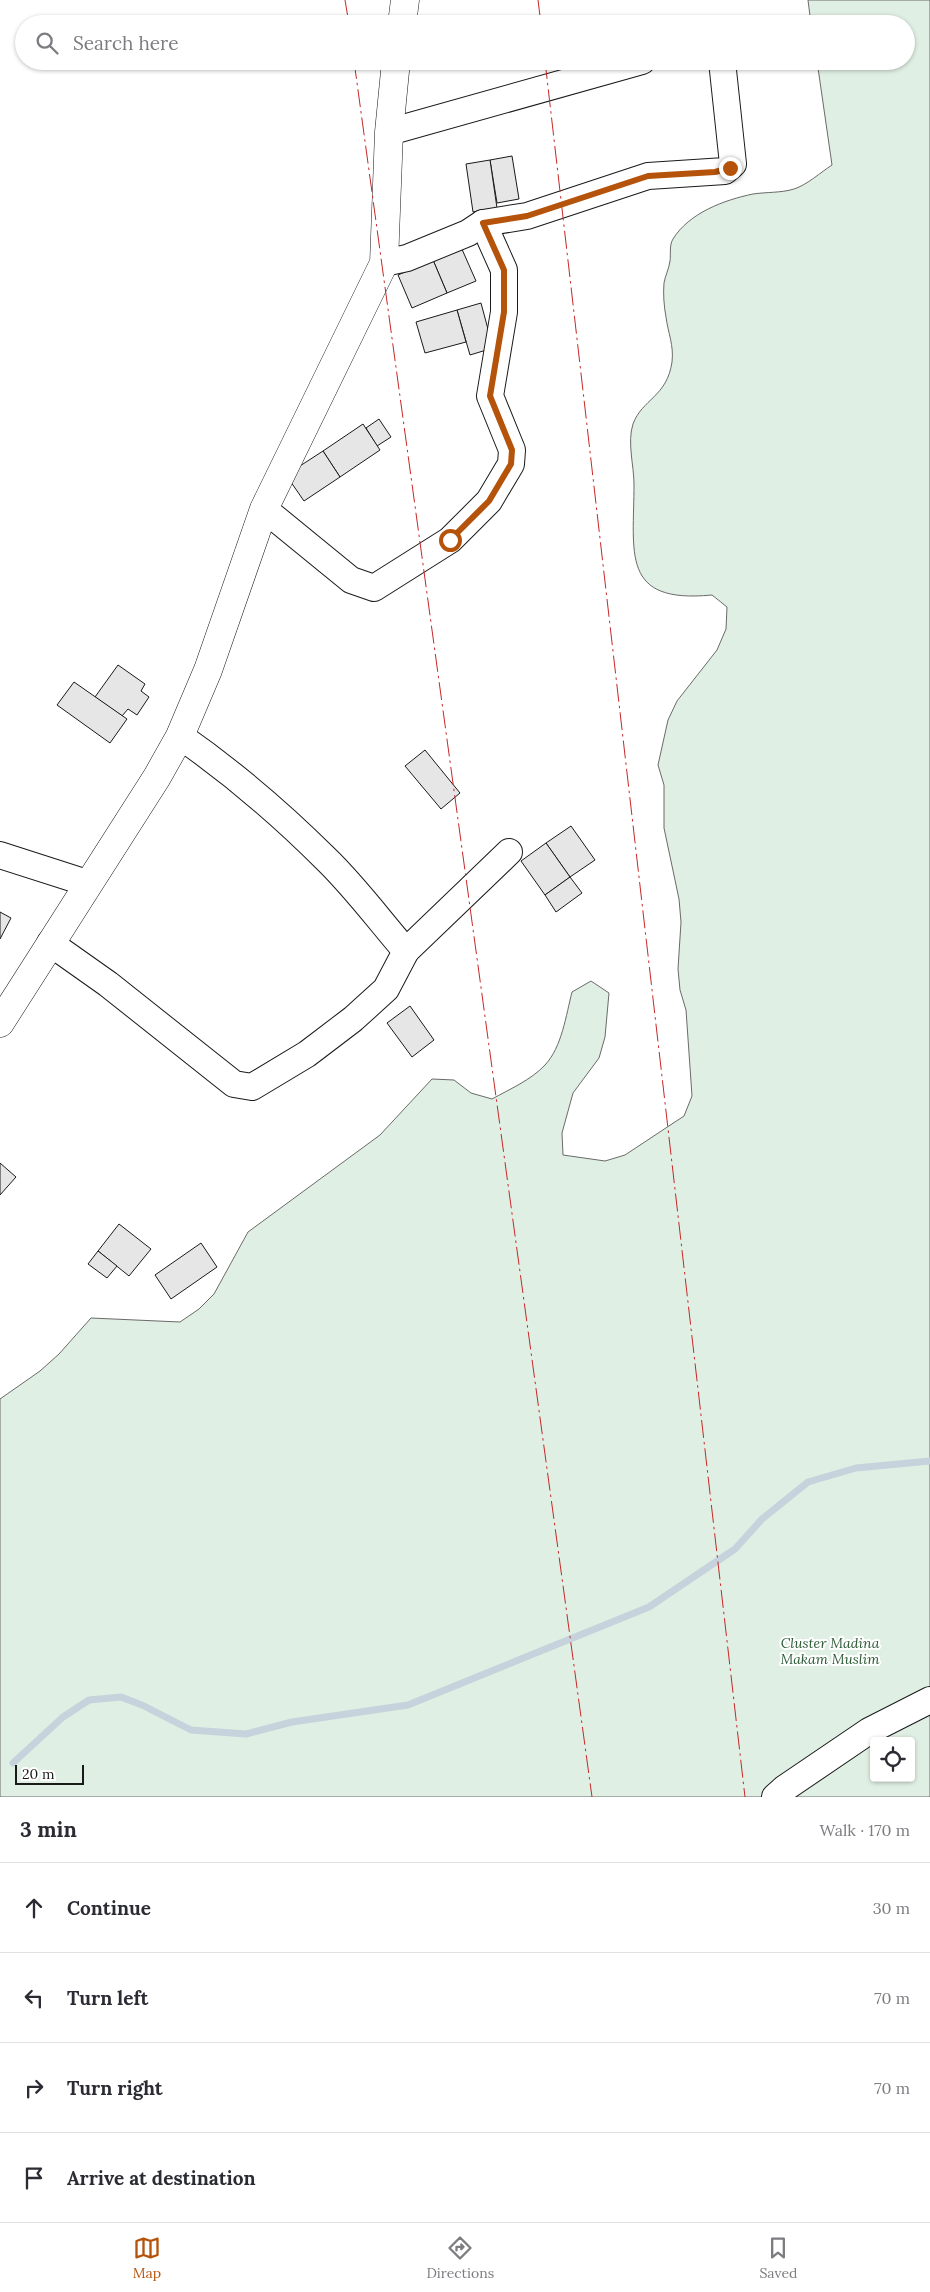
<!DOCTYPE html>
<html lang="en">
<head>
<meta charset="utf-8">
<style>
  :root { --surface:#fff; --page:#f7f7f7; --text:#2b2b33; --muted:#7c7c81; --line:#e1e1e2; --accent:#b45309 }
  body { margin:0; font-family:Lora,serif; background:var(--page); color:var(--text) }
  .controls { position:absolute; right:15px; bottom:15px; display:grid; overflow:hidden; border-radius:5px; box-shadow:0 1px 4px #0004 }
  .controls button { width:45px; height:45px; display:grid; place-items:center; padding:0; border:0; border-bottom:1px solid var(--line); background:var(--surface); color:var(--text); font:25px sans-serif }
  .scale { position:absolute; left:15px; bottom:12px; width:69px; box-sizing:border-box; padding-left:5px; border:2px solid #1a1a1a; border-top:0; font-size:14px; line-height:18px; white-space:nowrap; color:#1a1a1a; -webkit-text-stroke:4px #fff; paint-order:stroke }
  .stop { position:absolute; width:15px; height:15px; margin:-11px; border:4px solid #b45309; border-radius:50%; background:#fff }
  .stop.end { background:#b45309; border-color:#fff; box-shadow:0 1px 5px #0008 }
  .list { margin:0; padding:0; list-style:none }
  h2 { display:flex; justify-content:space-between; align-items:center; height:65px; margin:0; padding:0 20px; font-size:21px }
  h2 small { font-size:16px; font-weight:400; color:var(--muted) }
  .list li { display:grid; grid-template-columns:32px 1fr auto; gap:15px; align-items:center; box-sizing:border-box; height:90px; padding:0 20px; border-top:1px solid var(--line) }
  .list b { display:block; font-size:19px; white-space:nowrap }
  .list em { font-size:16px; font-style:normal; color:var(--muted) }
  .icon { flex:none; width:28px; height:28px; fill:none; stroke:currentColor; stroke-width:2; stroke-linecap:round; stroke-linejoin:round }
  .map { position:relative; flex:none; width:930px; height:1797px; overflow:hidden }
  .search { position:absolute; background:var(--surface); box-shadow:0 1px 4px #0004; left:15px; right:15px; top:15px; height:55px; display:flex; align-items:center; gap:12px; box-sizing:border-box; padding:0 18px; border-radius:28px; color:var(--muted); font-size:19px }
  .sheet { height:425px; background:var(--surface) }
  nav { display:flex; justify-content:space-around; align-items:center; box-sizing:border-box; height:70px; border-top:1px solid var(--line); background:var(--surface); font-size:14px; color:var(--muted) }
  nav a { display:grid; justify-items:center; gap:2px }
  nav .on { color:var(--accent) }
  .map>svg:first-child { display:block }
  .green { fill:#e0efe3; stroke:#6a6a6a; fill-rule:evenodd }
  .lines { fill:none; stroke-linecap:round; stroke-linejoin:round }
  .stream { stroke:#c6d2dc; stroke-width:7 }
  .building { fill:#e6e6e6; stroke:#1a1a1a }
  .minor-casing { stroke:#1a1a1a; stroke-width:28 }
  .major-casing { stroke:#1a1a1a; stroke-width:29 }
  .minor { stroke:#fff; stroke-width:26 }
  .major { stroke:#fff; stroke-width:28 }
  .power { stroke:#c62828; stroke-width:1; stroke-dasharray:18 4 2.5 4; stroke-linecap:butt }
  .route { stroke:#b45309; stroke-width:6 }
  .labels { text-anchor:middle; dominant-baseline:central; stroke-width:4; stroke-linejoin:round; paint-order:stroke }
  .park-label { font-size:14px; font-style:italic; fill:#2b5a34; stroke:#fff }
</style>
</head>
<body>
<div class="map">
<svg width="930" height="1797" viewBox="0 0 930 1797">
  <rect width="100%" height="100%" fill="#fff"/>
  <path class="green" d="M808 0H930V1797H0V1399L40 1371 59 1354 91 1318 180 1322 199 1309 214 1294 248 1232 380 1135 432 1079 454 1080 471 1093 492 1099C510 1089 531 1080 545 1065 562 1047 566 1015 572 992L591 981 609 993 605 1037 599 1058 573 1093 562 1133 563 1155 605 1161 625 1155 684 1116 692 1096 686 1010 680 990 678 969 681 922 679 899 664 828V785L658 765 668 720 677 701 717 650 726 629 727 607 712 595C620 604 634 553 634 484 634 466 627 442 633 424 642 399 667 397 672 362 674 345 668 333 666 317 664 307 663 293 664 283 665 276 669 269 670 261 671 255 669 245 673 239 689 213 724 200 753 194 766 192 781 193 794 189 807 185 821 172 832 165L817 61H906V24H811ZM874 1741H911V1778H874Z"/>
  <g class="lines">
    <path class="stream" d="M13 1763 63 1717 89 1700 121 1697 142 1705 191 1730 246 1734 292 1722 408 1705 649 1607 735 1549 762 1519 808 1482 856 1468 930 1461"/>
  </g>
  <g class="building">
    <path d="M512 156 519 199 497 203 490 160Z"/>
    <path d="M490 160 497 208 473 212 466 164Z"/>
    <path d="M461 247 476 281 447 293 433 260Z"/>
    <path d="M433 260 447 293 412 308 398 275Z"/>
    <path d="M481 303 493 348 470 355 457 310Z"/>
    <path d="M457 310 466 342 425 353 416 322Z"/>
    <path d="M379 419 391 437 377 446 366 428Z"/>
    <path d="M363 424 380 450 340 477 323 451Z"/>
    <path d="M323 451 340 477 304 501 286 475Z"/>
    <path d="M118 665 145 684 141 691 149 697 137 715 128 709 122 716 95 697Z"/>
    <path d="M74 682 127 719 110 743 57 705Z"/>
    <path d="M425 750 460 793 441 809 405 766Z"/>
    <path d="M571 826 595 860 570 877 546 843Z"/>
    <path d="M546 843 570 877 545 895 521 861Z"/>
    <path d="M570 877 582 893 556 912 545 895Z"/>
    <path d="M0 912 11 918 0 939Z"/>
    <path d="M410 1006 434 1040 412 1057 387 1023Z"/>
    <path d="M0 1163 16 1177 0 1195Z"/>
    <path d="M119 1224 151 1249 129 1276 98 1251Z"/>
    <path d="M201 1243 217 1267 171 1299 155 1275Z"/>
    <path d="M98 1251 117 1266 107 1278 88 1264Z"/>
  </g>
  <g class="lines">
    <defs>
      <g id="minor">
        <path d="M389 132 642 61"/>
        <path d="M384 263 407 258 468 233 483 223 527 216 648 176 725 171 733 164 722 61"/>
        <path d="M264 509 351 580 374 588 450 540 489 501 511 464 512 450 490 396 504 312V270L483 223"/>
        <path d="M180 736C233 773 280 813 326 859 355 887 380 921 406 951"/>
        <path d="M0 855 87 883"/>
        <path d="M50 943 108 984 234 1084 252 1087 307 1054 353 1019 386 989 406 951 509 852"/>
        <path d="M775 1797 785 1788 869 1731 930 1700"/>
      </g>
      <g id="major">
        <path d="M402 24 405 0"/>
        <path d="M0 1023 157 777 180 736 208 670 264 509 384 263 389 132 396 61"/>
      </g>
    </defs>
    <use href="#minor" class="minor-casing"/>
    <use href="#major" class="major-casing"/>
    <use href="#minor" class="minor"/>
    <use href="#major" class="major"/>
    <g class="power">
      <path d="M345 0 349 24"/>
      <path d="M538 0 541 24"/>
      <path d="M354 61 592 1797"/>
      <path d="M545 61 745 1797"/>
    </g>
  </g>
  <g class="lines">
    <path class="route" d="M450 540 489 501 511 464 512 450 490 396 504 312V270L483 223 527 216 648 176 715 172 730 168"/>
  </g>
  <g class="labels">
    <g class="park-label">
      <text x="830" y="1643">Cluster Madina<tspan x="830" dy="16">Makam Muslim</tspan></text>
    </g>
  </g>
</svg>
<div class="controls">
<button><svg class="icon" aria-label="locate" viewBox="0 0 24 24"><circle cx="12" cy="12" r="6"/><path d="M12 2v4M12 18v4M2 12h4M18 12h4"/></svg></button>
</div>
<div class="scale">20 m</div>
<div class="stop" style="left:450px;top:540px"></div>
<div class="stop end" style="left:730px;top:168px"></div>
<div class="search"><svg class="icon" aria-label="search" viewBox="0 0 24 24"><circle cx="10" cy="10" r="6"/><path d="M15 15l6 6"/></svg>Search here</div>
</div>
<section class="sheet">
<h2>3 min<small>Walk · 170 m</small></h2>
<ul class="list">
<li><svg class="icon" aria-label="ahead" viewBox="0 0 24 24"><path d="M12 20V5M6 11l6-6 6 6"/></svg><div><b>Continue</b></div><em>30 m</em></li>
<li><svg class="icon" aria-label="left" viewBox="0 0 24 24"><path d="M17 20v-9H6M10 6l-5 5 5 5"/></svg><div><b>Turn left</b></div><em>70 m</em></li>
<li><svg class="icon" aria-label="right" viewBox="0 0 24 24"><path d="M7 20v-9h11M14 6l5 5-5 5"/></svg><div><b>Turn right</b></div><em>70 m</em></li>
<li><svg class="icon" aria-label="arrive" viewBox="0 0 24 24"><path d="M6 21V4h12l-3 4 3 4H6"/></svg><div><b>Arrive at destination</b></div></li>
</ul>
</section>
<nav>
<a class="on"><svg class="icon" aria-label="map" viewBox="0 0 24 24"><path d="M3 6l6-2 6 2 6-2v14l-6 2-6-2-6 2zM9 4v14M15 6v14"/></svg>Map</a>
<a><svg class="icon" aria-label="directions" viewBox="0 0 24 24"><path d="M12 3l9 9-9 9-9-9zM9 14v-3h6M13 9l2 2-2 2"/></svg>Directions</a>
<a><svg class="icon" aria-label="saved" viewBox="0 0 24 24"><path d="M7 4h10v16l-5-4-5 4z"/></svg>Saved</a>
</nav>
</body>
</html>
